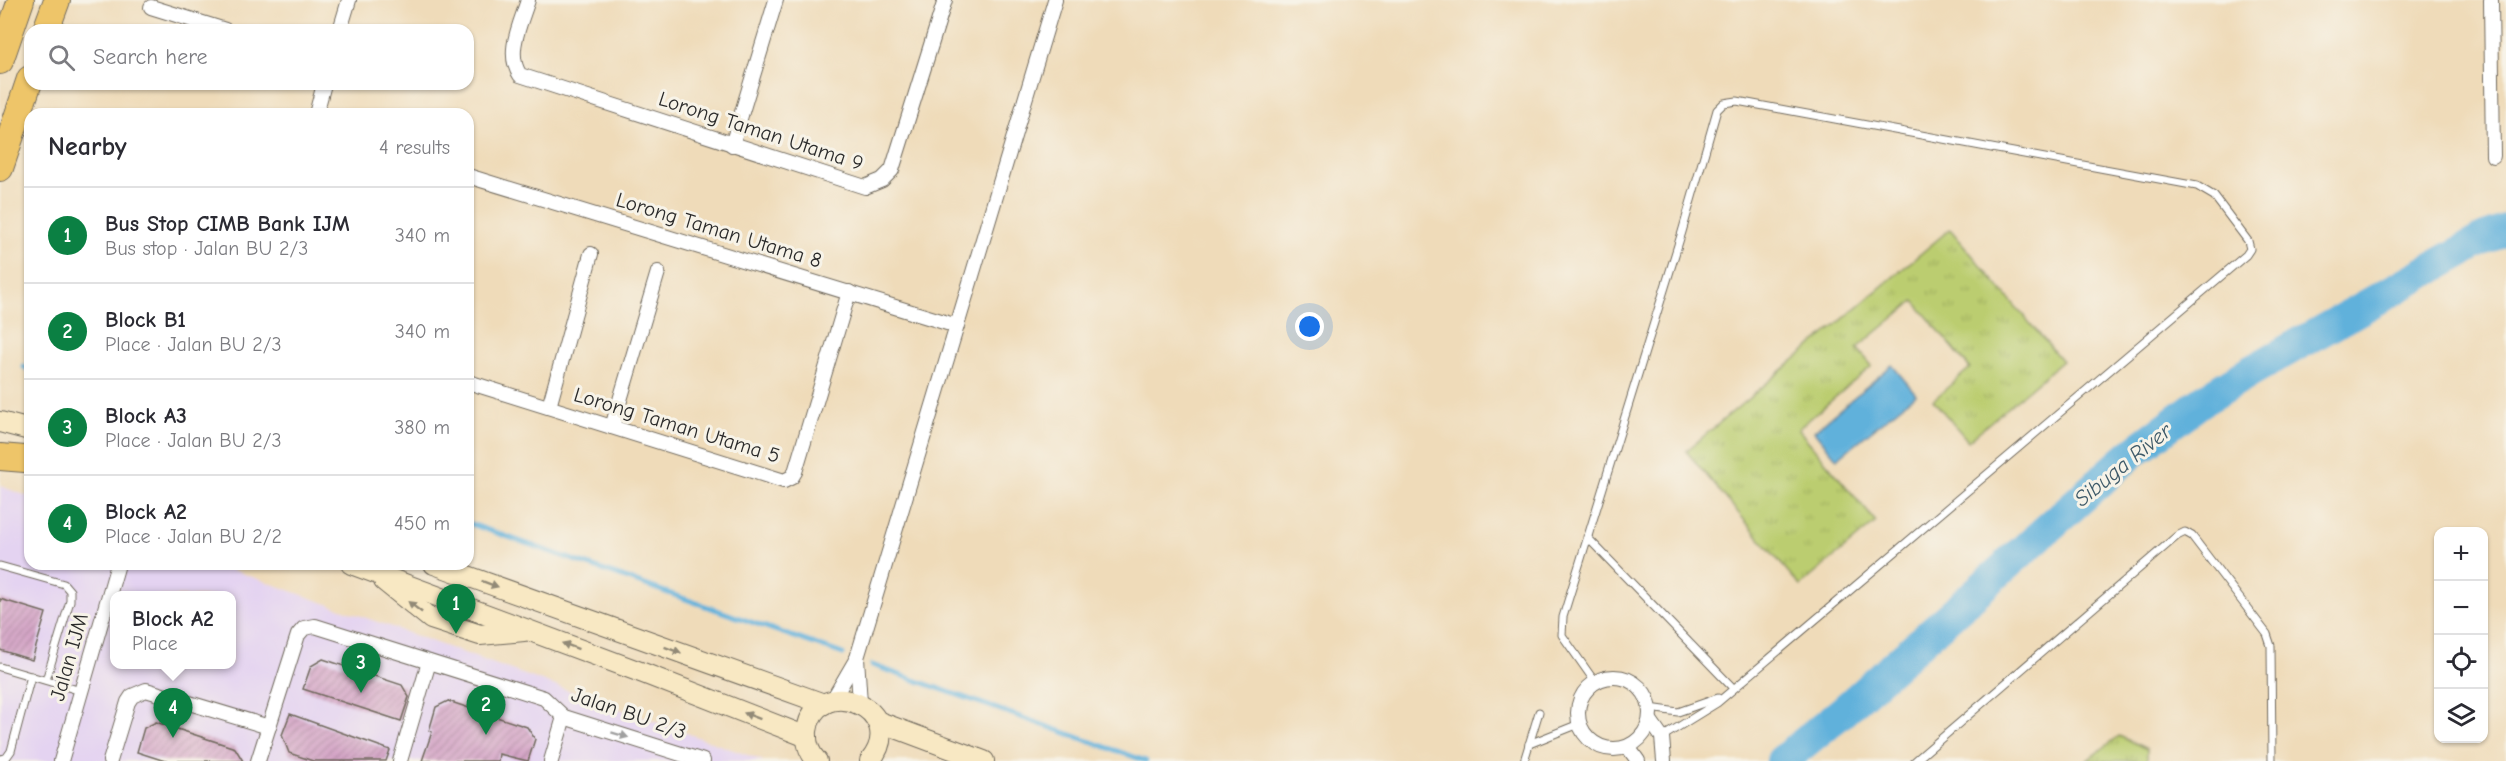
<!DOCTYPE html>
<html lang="en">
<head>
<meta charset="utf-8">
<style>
  :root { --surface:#fff; --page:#f7f7f7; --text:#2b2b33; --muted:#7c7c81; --line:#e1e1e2; --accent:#0b8043 }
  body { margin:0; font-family:"Comic Neue",sans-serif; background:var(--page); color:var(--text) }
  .controls { position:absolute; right:18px; bottom:18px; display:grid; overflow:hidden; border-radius:12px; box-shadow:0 2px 4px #0004 }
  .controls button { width:54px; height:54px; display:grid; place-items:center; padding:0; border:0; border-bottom:2px solid var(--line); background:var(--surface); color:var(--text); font:30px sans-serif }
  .you { position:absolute; left:1310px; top:327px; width:21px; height:21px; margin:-15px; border:4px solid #fff; border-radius:50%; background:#1a73e8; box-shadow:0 0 0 9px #1a73e833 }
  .badge { display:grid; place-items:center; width:39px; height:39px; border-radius:50%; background:var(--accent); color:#fff; font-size:20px; font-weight:700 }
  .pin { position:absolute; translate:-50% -50px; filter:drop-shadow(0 2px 3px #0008) }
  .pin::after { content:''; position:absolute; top:32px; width:21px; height:18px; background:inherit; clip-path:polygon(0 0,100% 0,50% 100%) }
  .popup { position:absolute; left:110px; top:591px; width:126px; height:78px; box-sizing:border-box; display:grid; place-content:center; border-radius:12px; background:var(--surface); filter:drop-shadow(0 2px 4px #0005); font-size:20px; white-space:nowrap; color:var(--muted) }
  .popup b { font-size:22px; color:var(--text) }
  .popup::after { content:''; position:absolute; left:50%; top:100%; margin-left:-12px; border:12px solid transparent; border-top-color:var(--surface) }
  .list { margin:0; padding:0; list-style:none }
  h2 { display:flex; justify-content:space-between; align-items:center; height:78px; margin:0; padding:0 24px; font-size:26px }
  h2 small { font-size:20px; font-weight:400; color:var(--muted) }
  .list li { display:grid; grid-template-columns:39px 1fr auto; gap:18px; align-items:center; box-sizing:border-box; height:96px; padding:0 24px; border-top:2px solid var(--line) }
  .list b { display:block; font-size:22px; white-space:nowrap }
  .list p { margin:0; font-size:20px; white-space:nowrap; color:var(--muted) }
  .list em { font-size:20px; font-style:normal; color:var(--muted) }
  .icon { flex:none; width:33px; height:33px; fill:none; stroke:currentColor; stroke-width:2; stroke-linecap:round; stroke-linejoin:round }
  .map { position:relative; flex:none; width:2506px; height:761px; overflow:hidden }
  .search { position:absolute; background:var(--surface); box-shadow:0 2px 4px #0004; left:24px; top:24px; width:450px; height:66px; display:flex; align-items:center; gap:15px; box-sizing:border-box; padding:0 21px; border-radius:18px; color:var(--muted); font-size:22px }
  .panel { position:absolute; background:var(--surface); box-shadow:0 2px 4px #0004; left:24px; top:108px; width:450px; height:462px; border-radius:18px }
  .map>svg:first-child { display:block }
  .built { fill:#e4d3f1; fill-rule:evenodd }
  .grass { fill:url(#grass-tufts); stroke:#737c4e; stroke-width:1.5 }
  .water { fill:#60b1db; stroke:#466e83; stroke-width:1.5 }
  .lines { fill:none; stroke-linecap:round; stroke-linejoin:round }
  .stream { stroke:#60b1db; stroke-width:5 }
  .river { stroke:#60b1db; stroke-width:32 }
  .building { fill:url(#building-hatch) }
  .lane-casing { stroke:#70695d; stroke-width:9 }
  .street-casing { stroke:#70695d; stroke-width:16 }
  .secondary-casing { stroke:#70695d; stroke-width:22 }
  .highway-casing { stroke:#70695d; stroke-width:28 }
  .lane { stroke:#fff; stroke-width:7 }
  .street { stroke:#fff; stroke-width:14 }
  .secondary { stroke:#f8e8c3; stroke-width:20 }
  .highway { stroke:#eec569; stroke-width:26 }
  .oneway { fill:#928a77 }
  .oneway2 { fill:#a0a0a0 }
  .labels { text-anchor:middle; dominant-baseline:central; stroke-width:6; stroke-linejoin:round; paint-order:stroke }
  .street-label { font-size:21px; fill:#2b2b2b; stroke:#f7f3e8 }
  .water-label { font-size:22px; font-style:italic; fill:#3e5a69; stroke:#f7f3e8 }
</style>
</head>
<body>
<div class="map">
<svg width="2506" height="761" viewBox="0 0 2506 761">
  <defs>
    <pattern id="grass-tufts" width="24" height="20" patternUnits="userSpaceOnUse" patternTransform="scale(1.5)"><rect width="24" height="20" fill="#bbcd70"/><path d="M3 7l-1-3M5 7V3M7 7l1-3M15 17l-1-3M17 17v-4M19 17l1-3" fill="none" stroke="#a1b061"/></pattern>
    <pattern id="building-hatch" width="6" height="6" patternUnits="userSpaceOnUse" patternTransform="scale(1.5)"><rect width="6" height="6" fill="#d29fc4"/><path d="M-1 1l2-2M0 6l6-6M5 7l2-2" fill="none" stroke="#ab829f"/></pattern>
  </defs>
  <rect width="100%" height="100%" fill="#f7f3e8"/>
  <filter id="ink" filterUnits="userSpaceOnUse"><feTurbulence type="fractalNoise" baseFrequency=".0167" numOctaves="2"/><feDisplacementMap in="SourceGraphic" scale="12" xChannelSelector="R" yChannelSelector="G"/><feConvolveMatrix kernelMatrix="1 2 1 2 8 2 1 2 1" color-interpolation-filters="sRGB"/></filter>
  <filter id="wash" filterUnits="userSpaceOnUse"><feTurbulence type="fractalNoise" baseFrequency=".008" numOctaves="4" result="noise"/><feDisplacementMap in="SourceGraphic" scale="24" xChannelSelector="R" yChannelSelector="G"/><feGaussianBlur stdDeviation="1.35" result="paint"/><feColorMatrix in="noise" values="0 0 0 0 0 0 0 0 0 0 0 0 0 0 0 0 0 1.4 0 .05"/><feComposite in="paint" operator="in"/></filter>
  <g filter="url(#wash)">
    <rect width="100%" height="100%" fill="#efdbb9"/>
    <path class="built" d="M0 486 30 497V564H216L764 761H0ZM114 596H231V664H114Z"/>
    <g class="grass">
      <path d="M1950 229 2062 361 1968 441 1933 400 1970 368 1914 301 1857 348 1872 366 1798 429 1876 522 1800 586 1686 451Z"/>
      <path d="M2119 736 2147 749V761H2086Z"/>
    </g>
    <path class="water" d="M1892 365 1916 394 1837 459 1814 431Z"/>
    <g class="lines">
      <g class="stream">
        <path d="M24 367 30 370"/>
        <path d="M468 523 843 654"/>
        <path d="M872 665 1146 761"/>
      </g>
      <path class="river" d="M1782 761 1842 712 2131 454 2202 401 2251 371 2485 238 2506 231"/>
    </g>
    <g id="blocks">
      <g class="building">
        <path d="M0 599 46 613 32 660 0 650Z"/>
        <path d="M323 659 402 685 409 697 401 721 303 689 311 666Z"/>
        <path d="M448 701 527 727 535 739 528 761 499 754 498 761H422L432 732 429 731 436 707Z"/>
        <path d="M290 714 390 750 386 761H313L289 753 282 735Z"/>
        <path d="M156 722 235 748 243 761H165L137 752 144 728Z"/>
      </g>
    </g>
  </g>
  <g filter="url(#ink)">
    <use href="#blocks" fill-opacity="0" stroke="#70695d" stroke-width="1.5"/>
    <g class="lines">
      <defs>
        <g id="lane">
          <path d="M1587 537 1733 688"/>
          <path d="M0 566 64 584 70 591V601L46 680"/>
          <path d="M0 667 81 691"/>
          <path d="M1595 682 1562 635 1563 617 1682 232 1717 110 1724 103 1737 101 2197 186 2214 196 2248 241 2250 249 2246 255 1717 703 1662 737"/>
          <path d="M1650 708 1678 712 1718 698"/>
          <path d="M1529 744 1579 724"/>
          <path d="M0 759 6 758 11 751 31 676"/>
          <path d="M1524 761 1539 712"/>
          <path d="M1915 761 2177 536 2185 532 2192 536 2267 634 2271 646 2272 761"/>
        </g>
        <g id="street">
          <path d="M528 0C521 23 505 53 520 75L865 187 882 180 892 170 945 0"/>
          <path d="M2491 0 2493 156"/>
          <path d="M151 7 225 30"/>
          <path d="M340 30 349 0"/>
          <path d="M316 114 324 84"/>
          <path d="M732 145 776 0"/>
          <path d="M468 176 957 326"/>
          <path d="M468 382 784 481 792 477 795 472 849 292"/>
          <path d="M549 407 591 254"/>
          <path d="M612 427 658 272"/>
          <path d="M857 658 860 703"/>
          <circle cx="1614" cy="713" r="36"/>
          <path d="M832 701 857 658 1055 0"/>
          <path d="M1650 720 1662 737 1664 761"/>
          <path d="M1628 747 1638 761"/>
          <path d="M61 761 118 564"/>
          <path d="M110 761 128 702 132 696 146 690 269 727"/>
          <path d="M258 761 298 635 304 628 315 626 544 698 564 717 703 761"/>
          <path d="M400 761 429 662"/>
          <path d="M551 761 564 717"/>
        </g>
        <g id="secondary">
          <path d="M0 422 30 430"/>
          <path d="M351 564 643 673 807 737"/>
          <path d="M434 564 824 704"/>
          <path d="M384 581 431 619 480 635 524 631"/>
          <path d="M877 721 984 761"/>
          <path d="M817 761C809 753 806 742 807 731 815 670 912 709 870 761"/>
        </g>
        <g id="highway">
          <path d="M46 30 57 0"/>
          <path d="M0 61 21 0"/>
          <path d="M0 168 30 79"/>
          <path d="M0 457 25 459"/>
        </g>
      </defs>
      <use href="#lane" class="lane-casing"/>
      <use href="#street" class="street-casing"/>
      <use href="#secondary" class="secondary-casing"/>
      <use href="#highway" class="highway-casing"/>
      <use href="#lane" class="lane"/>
      <use href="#street" class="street"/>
      <use href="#secondary" class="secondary"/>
      <use href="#highway" class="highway"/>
    </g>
    <defs><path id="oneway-solid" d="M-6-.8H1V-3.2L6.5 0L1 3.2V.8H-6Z" transform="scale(1.5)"/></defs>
    <g class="oneway">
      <use href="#oneway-solid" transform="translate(490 584) rotate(20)"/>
      <use href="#oneway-solid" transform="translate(415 607) rotate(-142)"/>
      <use href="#oneway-solid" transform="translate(570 646) rotate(-160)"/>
      <use href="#oneway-solid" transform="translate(673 650) rotate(20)"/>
      <use href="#oneway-solid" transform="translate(752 716) rotate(-159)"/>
    </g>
    <use class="oneway2" href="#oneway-solid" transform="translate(620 735) rotate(17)"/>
  </g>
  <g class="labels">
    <g class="street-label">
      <text transform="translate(761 131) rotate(18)">Lorong Taman Utama 9</text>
      <text transform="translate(719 230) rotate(17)">Lorong Taman Utama 8</text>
      <text transform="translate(677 425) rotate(17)">Lorong Taman Utama 5</text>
      <text transform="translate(69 657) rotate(-74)">Jalan IJM</text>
      <text transform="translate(629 713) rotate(19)">Jalan BU 2/3</text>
    </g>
    <g class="water-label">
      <text transform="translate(2123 465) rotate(-39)">Sibuga River</text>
    </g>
  </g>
</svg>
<div class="controls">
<button>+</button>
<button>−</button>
<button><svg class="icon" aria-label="locate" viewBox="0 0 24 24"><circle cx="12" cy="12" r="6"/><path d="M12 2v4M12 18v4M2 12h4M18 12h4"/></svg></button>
<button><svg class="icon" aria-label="layers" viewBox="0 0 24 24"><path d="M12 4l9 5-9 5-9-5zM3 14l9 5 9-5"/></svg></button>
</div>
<div class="you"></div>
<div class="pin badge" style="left:456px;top:634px">1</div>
<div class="pin badge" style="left:486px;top:735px">2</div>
<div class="pin badge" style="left:361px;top:693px">3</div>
<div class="pin badge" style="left:173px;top:738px">4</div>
<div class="popup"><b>Block A2</b>Place</div>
<div class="search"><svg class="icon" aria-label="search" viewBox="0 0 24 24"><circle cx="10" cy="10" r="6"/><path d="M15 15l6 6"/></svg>Search here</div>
<section class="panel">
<h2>Nearby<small>4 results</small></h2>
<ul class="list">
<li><span class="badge">1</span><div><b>Bus Stop CIMB Bank IJM</b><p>Bus stop · Jalan BU 2/3</p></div><em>340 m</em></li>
<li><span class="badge">2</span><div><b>Block B1</b><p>Place · Jalan BU 2/3</p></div><em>340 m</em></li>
<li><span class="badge">3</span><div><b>Block A3</b><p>Place · Jalan BU 2/3</p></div><em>380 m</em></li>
<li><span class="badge">4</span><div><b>Block A2</b><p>Place · Jalan BU 2/2</p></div><em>450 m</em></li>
</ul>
</section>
</div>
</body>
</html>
